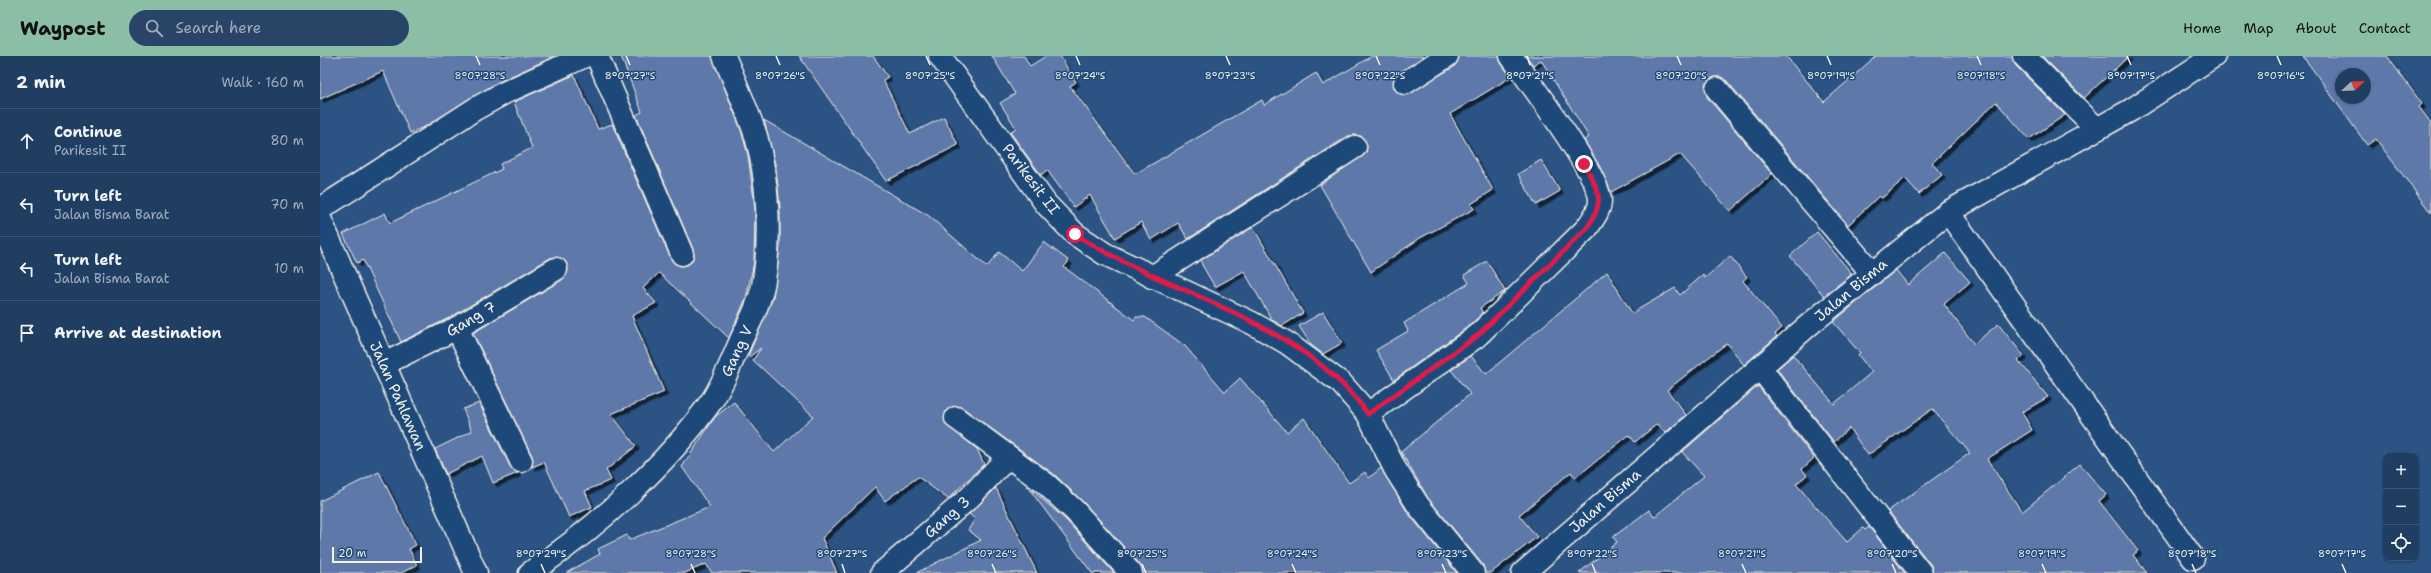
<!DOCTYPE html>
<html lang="en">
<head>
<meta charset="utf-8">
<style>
  :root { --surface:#203e62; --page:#284568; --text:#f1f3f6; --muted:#a2aebe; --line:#3d5777; --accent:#8abfa5 }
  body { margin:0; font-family:"Shantell Sans",sans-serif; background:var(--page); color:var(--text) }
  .controls { position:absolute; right:12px; bottom:12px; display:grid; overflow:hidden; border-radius:8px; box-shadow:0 1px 3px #0004 }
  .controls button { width:36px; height:36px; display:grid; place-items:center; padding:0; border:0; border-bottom:1px solid var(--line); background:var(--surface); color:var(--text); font:20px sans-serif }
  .compass { position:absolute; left:2015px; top:12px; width:36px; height:36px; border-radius:50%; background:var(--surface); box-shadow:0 1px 3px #0004; rotate:67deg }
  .scale { position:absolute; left:12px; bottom:10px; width:90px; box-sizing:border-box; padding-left:4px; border:2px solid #f4f1e8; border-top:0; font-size:11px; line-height:14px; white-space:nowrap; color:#f4f1e8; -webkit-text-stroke:3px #1f4a7a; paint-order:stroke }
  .stop { position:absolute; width:12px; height:12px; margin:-9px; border:3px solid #e11d48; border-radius:50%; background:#fff }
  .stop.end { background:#e11d48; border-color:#fff; box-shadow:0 1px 4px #0008 }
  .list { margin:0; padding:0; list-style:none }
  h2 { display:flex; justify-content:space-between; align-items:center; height:52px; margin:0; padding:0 16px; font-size:17px }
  h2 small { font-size:13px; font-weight:400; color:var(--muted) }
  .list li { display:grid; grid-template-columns:26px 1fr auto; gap:12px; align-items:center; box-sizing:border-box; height:64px; padding:0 16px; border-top:1px solid var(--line) }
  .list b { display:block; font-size:15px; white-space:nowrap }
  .list p { margin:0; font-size:13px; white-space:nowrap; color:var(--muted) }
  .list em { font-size:13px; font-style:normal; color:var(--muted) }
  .icon { flex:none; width:22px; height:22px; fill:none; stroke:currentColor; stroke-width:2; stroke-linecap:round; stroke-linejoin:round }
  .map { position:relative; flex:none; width:2111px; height:517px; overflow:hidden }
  header { display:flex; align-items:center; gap:24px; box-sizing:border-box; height:56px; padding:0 20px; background:var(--accent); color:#111 }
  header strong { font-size:19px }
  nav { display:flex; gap:22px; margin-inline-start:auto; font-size:14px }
  .search { width:280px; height:36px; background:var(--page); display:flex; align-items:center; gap:10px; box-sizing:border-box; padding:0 14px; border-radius:22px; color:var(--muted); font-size:15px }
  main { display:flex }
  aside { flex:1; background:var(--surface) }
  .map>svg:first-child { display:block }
  .building { fill:#5d78a9; stroke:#f4f1e8; fill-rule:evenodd; filter:url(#shadow) }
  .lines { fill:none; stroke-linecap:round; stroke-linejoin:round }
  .minor-casing { stroke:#f4f1e8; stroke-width:25 }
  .major-casing { stroke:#f4f1e8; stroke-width:25 }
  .minor { stroke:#1f4a7a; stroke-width:22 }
  .major { stroke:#1f4a7a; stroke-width:22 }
  .route { stroke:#e11d48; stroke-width:5 }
  .ticks { fill:none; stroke:#f4f1e8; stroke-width:1.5 }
  .labels { text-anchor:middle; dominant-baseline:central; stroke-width:3; stroke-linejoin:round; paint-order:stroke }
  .street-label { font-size:15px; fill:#f4f1e8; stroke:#1f4a7a }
  .ticks-label { font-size:10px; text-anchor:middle; fill:#f4f1e8; stroke:#1f4a7a; stroke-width:3; stroke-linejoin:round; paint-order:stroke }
</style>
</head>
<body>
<header>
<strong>Waypost</strong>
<div class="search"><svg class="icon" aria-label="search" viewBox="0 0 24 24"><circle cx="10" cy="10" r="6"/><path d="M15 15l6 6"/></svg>Search here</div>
<nav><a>Home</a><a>Map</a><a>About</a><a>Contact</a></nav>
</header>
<main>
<aside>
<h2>2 min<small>Walk · 160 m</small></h2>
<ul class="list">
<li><svg class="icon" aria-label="ahead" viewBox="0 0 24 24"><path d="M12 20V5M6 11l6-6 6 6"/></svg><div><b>Continue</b><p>Parikesit II</p></div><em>80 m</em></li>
<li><svg class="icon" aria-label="left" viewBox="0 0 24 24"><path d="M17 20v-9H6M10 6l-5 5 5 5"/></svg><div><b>Turn left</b><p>Jalan Bisma Barat</p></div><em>70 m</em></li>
<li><svg class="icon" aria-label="left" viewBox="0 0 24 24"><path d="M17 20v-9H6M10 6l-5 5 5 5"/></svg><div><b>Turn left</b><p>Jalan Bisma Barat</p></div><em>10 m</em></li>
<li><svg class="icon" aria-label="arrive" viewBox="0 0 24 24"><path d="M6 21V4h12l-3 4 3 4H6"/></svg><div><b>Arrive at destination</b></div></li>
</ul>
</aside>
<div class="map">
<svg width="2111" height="517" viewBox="0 0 2111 517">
  <defs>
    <filter id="shadow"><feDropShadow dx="3.5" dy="3.5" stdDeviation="0" flood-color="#0009"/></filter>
  </defs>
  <rect width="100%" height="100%" fill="#2b5383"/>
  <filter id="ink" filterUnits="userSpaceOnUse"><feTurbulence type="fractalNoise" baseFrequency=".025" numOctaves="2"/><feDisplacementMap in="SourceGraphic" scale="8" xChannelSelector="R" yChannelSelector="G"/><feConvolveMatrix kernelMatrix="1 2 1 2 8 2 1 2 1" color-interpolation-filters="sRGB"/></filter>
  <g filter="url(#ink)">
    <g class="building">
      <path d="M0 0H235L178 26 106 70 90 77 63 15 0 43Z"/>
      <path d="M301 0H392L421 74 428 99 435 152 434 206 426 242 409 282 339 217 323 232 336 247 312 260 344 336 291 358 316 390 286 414 291 424 265 435 272 451 249 461 224 406 212 411V400L153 277 242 224 248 213 246 206 236 201 230 202 131 261 81 286 43 204 37 207 23 178 65 157 70 167 182 113 180 108 212 92 194 46 254 19 278 73 292 68 351 203 360 210 367 209 374 200 373 193 316 59 322 56Z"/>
      <path d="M479 0H553L568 21 563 24 590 78 624 61 638 89 566 125Z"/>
      <path d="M672 0H704L710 10 726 0H740L756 26 750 30 815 118 942 44 944 49 996 17 1003 29 1052 0H1104L1074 22V33L1085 39 1134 11 1139 0H1179L1181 7 1191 21 1130 58 1173 134 1151 148 1154 153 1100 182 1051 216 1000 129 1046 97 1047 90 1041 80 1035 79 1028 80 868 183 858 167 831 184 821 166 795 182 770 139 754 151 727 114 721 119 690 76 696 72 680 47 695 38Z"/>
      <path d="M1206 0H1466L1504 46 1556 0H1692L1695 9 1745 59 1709 83 1676 46 1612 107 1622 119 1599 138 1585 122 1562 142 1559 140 1528 169 1407 25 1401 21H1394L1385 28 1387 41 1452 118 1410 155 1360 98 1291 136 1280 111 1264 84 1269 81 1221 4 1213 9Z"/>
      <path d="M1722 0H1809L1764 42Z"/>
      <path d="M1983 0H2067L2102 48 2099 51 2111 67V157L2056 83 2047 89ZM2021 18H2045V42H2021Z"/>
      <path d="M444 64 609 160 667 211 679 196 702 215 724 186 749 205 744 211 814 264 816 261H825L865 290 905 336 920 322 967 376 984 362 1029 427 1045 416 1049 422 1061 412 1088 457 1137 517H823L820 509 764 447 735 419 643 352 637 350 626 355 625 367 657 393 664 408 628 443 598 421 565 445 555 431 502 482 517 517H392L386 508 365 517H246L280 498 278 493 307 479 309 484 390 451 362 411 395 361 414 346 454 396 493 360 433 304 441 292 429 301 428 300 453 242 460 190V151L456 112Z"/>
      <path d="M1221 104 1240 135 1216 149 1198 118Z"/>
      <path d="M933 171 983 257 962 270 952 264 924 215 895 231 882 209 881 204Z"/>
      <path d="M1497 176 1532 218 1504 240 1470 200Z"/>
      <path d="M1625 197 1650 226 1624 248 1654 288 1678 268 1704 300 1698 304 1728 341 1702 356 1712 374 1667 403 1702 456 1760 408 1786 439 1779 445 1818 495 1813 499 1827 517H1613L1611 509 1568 455 1650 397 1612 353 1548 399 1529 372 1514 386 1457 313 1473 299 1514 348 1552 316 1538 299 1540 297 1513 266 1576 214 1588 229Z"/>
      <path d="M1410 200 1427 221 1423 225 1462 272 1455 278 1457 280 1424 309 1407 287 1347 334 1366 359 1345 377 1337 368 1315 386 1309 379 1255 422 1251 416 1199 459 1217 481 1171 517H1165L1163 509 1108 442 1081 396 1150 338 1131 314 1151 300 1166 318 1287 216 1312 257 1355 232 1360 239 1383 219 1385 222Z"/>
      <path d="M1167 205 1185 235 1160 252 1163 257 1149 270 1074 324 1056 294 1088 275 1084 267 1149 227 1144 219Z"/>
      <path d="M1003 256 1022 287 1003 298 991 289 979 270Z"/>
      <path d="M1438 330 1494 402 1482 413 1487 419 1476 428 1527 486 1543 472 1545 474 1549 471 1585 517H1259L1297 486 1293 481 1329 454 1334 461 1384 420 1362 396Z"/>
      <path d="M159 347 190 410 198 417 173 427 162 400 126 418 115 393 152 375 143 353Z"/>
      <path d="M59 416 96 489 89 493 97 509 81 517H0V445Z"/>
      <path d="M707 430 746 464 794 517H772Z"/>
      <path d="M676 432 717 517H596L661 484 648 474 655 463 649 458Z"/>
    </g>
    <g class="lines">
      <defs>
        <g id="minor">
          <path d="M277 0 362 198"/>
          <path d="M620 0 726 148 755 178 785 198 932 267 967 287 1021 327 1048 358 1075 413 1098 449 1153 517"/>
          <path d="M1704 0 1777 73"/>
          <path d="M1085 27 1127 0"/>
          <path d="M1397 33 1551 216"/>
          <path d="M0 153 155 53 184 37 265 0"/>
          <path d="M1628 156 1873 502"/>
          <path d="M832 221 1035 91"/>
          <path d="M137 272 201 405"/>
          <path d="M64 308 137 272 236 213"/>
          <path d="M1440 312 1601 517"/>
          <path d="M1048 358 1157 280 1267 172C1272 164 1280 155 1280 145 1281 122 1208 24 1191 0"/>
          <path d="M636 362 726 428 755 455 811 517"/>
          <path d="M210 517C277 471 346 410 393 343 405 324 413 302 422 282 431 264 441 244 444 224 451 182 448 121 436 80 427 53 415 26 404 0"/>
          <path d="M562 517 650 441 688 401"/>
          <path d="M1203 517 1490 268 1628 156 1811 54 1894 0"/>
        </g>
        <path id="major" d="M0 163 156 517"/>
      </defs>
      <use href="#minor" class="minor-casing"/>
      <use href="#major" class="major-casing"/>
      <use href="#minor" class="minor"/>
      <use href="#major" class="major"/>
    </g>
  </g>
  <g class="lines" filter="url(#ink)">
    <path class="route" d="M755 178C848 239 980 263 1048 358L1157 280 1267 172C1286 145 1279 135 1264 108"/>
  </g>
  <path class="ticks" d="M156 0 160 9M306 0 310 9M456 0 460 9M606 0 610 9M756 0 760 9M906 0 910 9M1056 0 1060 9M1207 0 1210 9M1357 0 1361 9M1507 0 1511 9M1657 0 1661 9M1807 0 1811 9M1957 0 1961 9M221 508 225 517M371 508 375 517M522 508 525 517M672 508 676 517M822 508 826 517M972 508 976 517M1122 508 1126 517M1272 508 1276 517M1422 508 1426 517M1572 508 1576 517M1722 508 1726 517M1872 508 1876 517M2022 508 2026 517"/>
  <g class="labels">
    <g class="street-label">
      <text transform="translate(711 123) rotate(53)">Parikesit II</text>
      <text transform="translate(1531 234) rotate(-40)">Jalan Bisma</text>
      <text transform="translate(151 263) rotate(-30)">Gang 7</text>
      <text transform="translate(417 295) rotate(-65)">Gang V</text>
      <text transform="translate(78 340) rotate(66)">Jalan Pahlawan</text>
      <text transform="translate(1285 445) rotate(-41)">Jalan Bisma</text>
      <text transform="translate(627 461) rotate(-41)">Gang 3</text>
    </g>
  </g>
  <g class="ticks-label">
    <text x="160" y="23">8°07'28"S</text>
    <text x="310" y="23">8°07'27"S</text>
    <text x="460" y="23">8°07'26"S</text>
    <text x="610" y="23">8°07'25"S</text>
    <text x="760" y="23">8°07'24"S</text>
    <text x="910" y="23">8°07'23"S</text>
    <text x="1060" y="23">8°07'22"S</text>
    <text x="1210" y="23">8°07'21"S</text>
    <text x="1361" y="23">8°07'20"S</text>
    <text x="1511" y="23">8°07'19"S</text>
    <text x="1661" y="23">8°07'18"S</text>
    <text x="1811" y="23">8°07'17"S</text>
    <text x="1961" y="23">8°07'16"S</text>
    <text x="221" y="501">8°07'29"S</text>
    <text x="371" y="501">8°07'28"S</text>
    <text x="522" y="501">8°07'27"S</text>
    <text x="672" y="501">8°07'26"S</text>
    <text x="822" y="501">8°07'25"S</text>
    <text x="972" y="501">8°07'24"S</text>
    <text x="1122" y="501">8°07'23"S</text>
    <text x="1272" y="501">8°07'22"S</text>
    <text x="1422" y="501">8°07'21"S</text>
    <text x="1572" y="501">8°07'20"S</text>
    <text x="1722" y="501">8°07'19"S</text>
    <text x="1872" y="501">8°07'18"S</text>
    <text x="2022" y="501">8°07'17"S</text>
  </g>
</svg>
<div class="controls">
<button>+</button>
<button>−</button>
<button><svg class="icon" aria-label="locate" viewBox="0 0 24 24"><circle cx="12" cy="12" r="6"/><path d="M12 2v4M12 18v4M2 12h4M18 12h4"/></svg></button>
</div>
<svg class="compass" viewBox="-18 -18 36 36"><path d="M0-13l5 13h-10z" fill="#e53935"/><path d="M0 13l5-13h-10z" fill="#a2aebe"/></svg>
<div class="scale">20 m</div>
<div class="stop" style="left:755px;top:178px"></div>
<div class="stop end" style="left:1264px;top:108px"></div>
</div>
</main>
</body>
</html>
